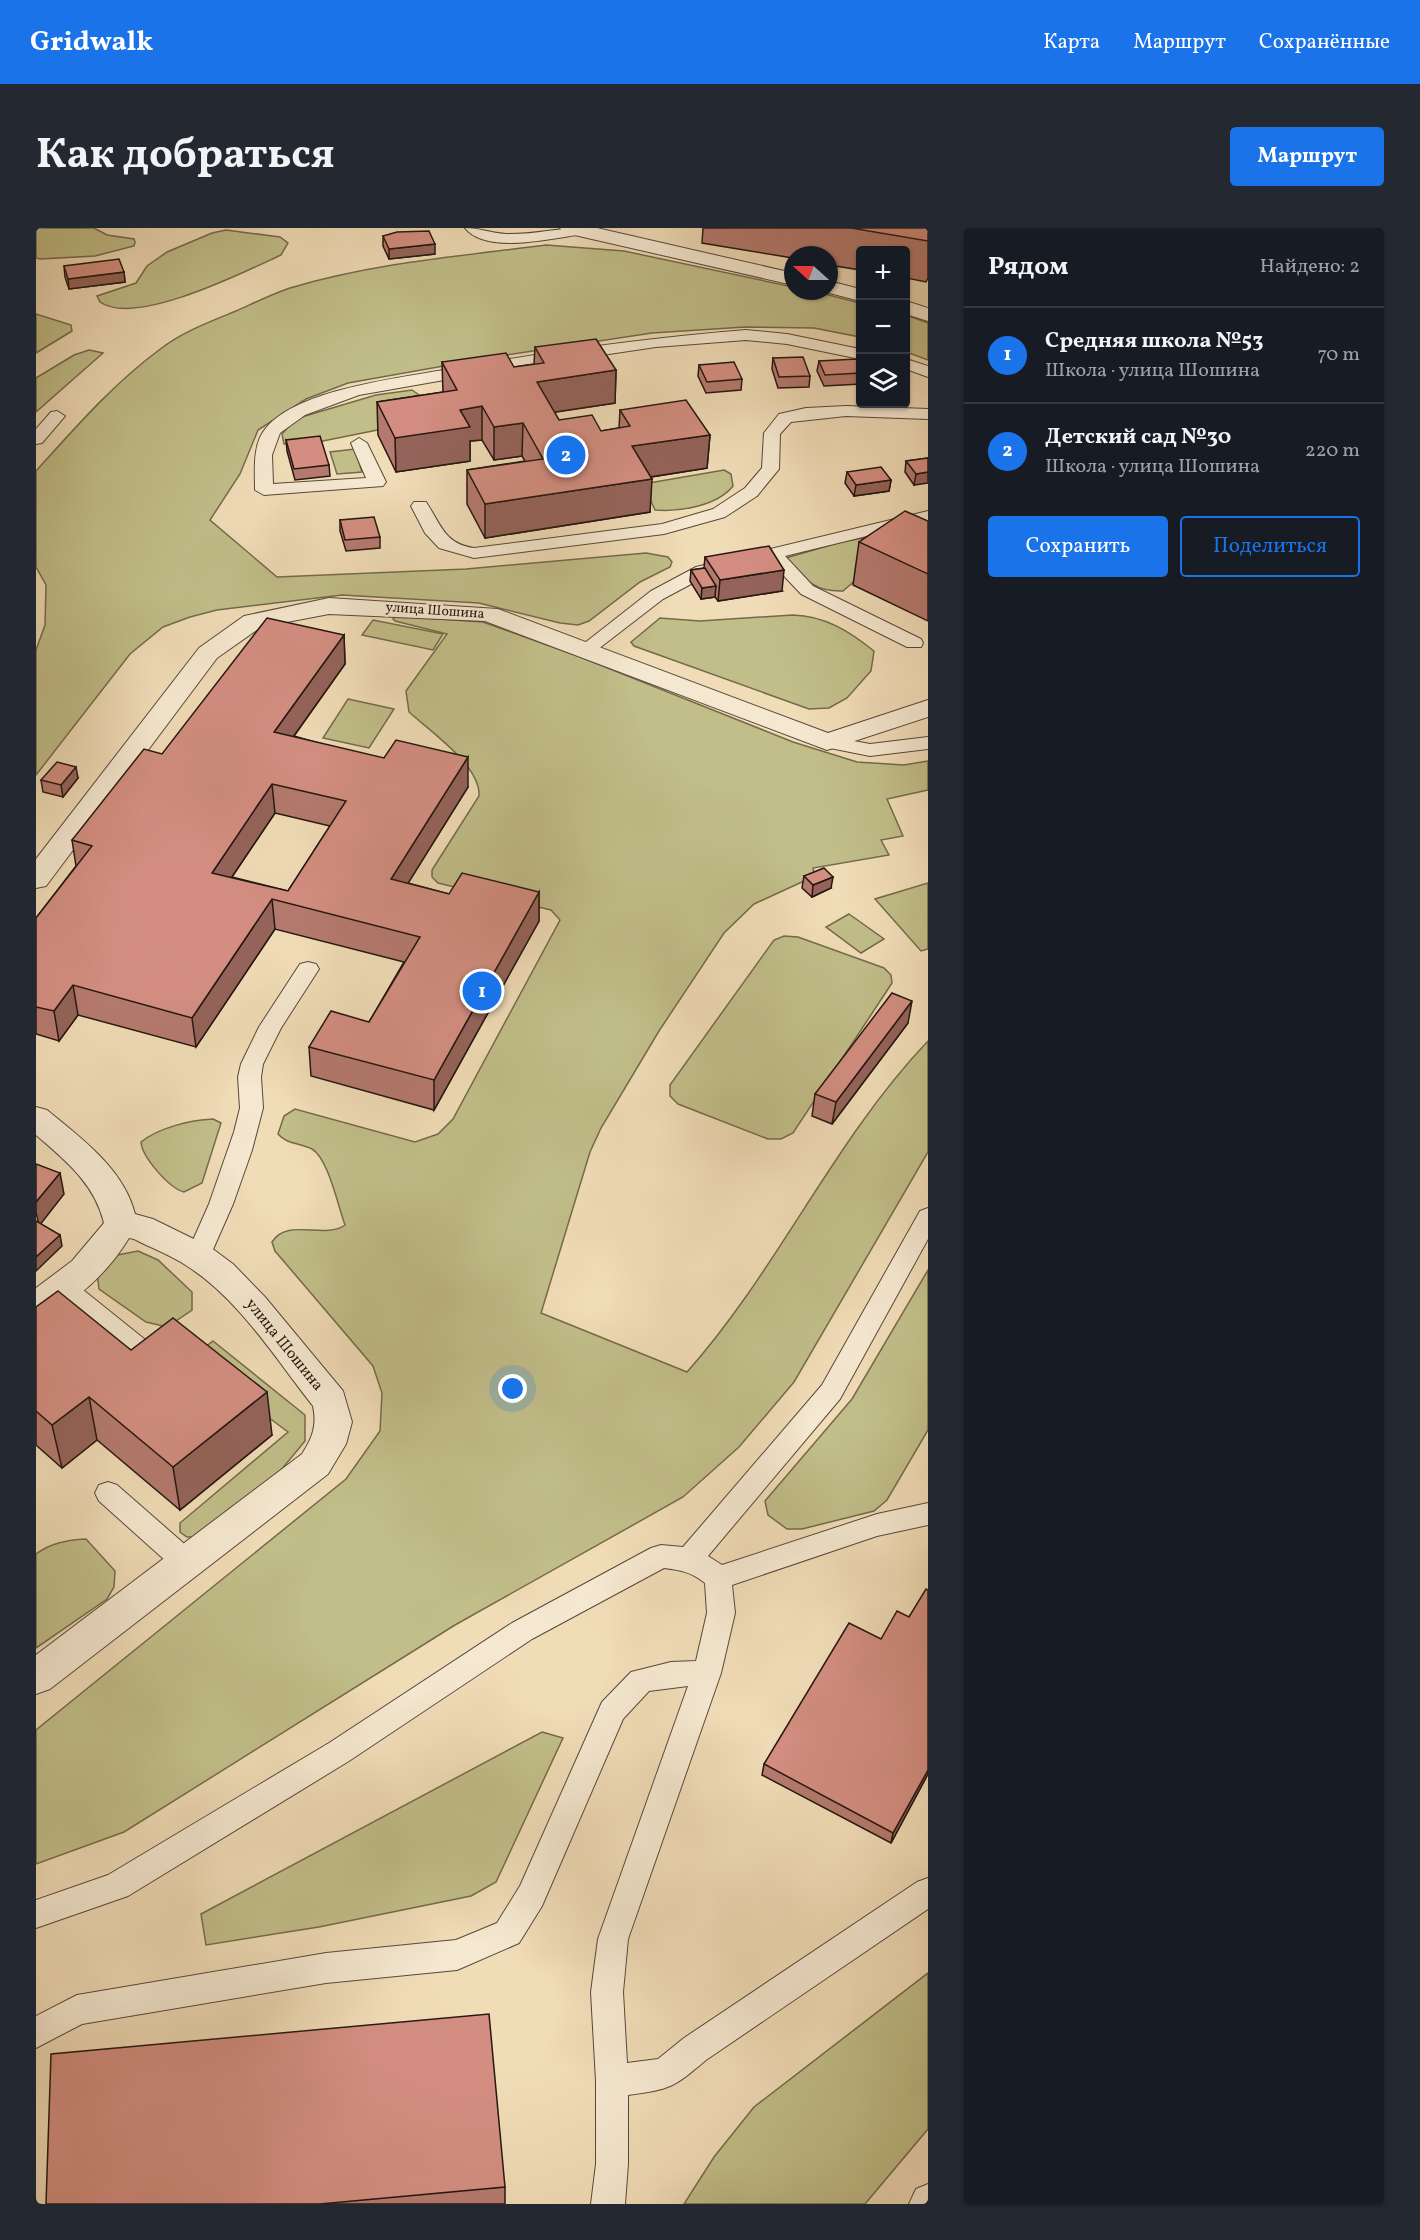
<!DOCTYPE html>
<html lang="ru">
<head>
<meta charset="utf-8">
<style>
  :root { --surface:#171b24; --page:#242831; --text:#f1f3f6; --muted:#9ea1a6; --line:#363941; --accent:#1a73e8 }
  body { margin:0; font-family:Vollkorn,serif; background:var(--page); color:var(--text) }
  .controls { position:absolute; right:18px; top:18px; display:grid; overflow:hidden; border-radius:6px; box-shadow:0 2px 4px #0004 }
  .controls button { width:54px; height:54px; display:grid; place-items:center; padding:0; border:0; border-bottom:2px solid var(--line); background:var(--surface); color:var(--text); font:30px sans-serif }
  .compass { position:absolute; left:748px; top:18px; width:54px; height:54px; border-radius:50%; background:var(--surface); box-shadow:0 2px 4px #0004; rotate:291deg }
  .you { position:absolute; left:477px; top:1161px; width:21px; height:21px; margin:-15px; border:4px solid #fff; border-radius:50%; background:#1a73e8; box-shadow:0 0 0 9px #1a73e833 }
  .badge { display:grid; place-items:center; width:39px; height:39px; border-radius:50%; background:var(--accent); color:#fff; font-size:20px; font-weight:700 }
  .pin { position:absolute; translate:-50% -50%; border:3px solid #fff; box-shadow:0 2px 6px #0006 }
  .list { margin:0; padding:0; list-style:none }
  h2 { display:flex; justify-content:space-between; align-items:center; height:78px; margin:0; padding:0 24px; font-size:26px }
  h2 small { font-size:20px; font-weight:400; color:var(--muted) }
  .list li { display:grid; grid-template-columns:39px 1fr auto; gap:18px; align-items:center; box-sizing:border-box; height:96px; padding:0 24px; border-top:2px solid var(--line) }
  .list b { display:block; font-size:22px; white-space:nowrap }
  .list p { margin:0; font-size:20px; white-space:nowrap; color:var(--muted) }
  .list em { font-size:20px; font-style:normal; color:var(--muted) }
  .actions { display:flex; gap:12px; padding:18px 24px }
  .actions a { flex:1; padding:14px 0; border:2px solid var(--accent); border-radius:6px; text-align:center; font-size:21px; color:var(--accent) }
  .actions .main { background:var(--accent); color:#fff }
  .icon { flex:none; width:33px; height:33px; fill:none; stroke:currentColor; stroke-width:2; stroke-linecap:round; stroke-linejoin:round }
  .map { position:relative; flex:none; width:892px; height:1976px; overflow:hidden; border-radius:6px }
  header { display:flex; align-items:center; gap:36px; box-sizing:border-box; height:84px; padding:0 30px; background:var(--accent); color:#fff }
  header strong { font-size:28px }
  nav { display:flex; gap:33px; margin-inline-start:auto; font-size:21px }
  .intro { display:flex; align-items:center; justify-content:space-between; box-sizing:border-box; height:144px; padding:0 36px }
  h1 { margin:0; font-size:42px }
  .button { padding:15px 27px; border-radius:6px; background:var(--accent); color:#fff; font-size:21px; font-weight:700 }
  main { display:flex; gap:36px; padding:0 36px }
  aside { flex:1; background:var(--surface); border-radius:6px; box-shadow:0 2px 4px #0004 }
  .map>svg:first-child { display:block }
  .green { fill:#c1be89; stroke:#746a4c; stroke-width:1.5 }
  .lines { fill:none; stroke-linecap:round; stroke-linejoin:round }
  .service-casing { stroke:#58483a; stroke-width:2 }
  .minor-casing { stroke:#58483a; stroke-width:2 }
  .service { fill:#f5e8d0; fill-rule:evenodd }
  .minor { fill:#f5e8d0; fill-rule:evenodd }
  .wall { fill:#b57a6f; stroke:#261710; stroke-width:1.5; fill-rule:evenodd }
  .shaded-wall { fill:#94635a; stroke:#261710; stroke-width:1.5 }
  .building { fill:#d38e81; stroke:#261710; stroke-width:1.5; fill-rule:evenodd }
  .labels { text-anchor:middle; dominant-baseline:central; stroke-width:4.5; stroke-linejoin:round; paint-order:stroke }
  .far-street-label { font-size:14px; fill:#261710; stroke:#f5e8d0 }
  .street-label { font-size:16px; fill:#261710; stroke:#f5e8d0 }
</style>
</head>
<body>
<header>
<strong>Gridwalk</strong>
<nav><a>Карта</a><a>Маршрут</a><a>Сохранённые</a></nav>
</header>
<div class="intro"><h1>Как добраться</h1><a class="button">Маршрут</a></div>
<main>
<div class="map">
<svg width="892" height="1976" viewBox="0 0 892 1976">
  <rect width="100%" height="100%" fill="#f0dcb7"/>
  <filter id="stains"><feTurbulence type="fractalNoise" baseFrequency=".00333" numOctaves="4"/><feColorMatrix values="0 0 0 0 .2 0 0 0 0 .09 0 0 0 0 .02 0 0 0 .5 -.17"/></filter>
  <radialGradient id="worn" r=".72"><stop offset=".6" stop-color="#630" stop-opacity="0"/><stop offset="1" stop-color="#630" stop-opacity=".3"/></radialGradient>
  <g class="green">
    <path d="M0 0H58L71 7 98 11 99 14 98 18 59 28 4 31 0 30Z"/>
    <path d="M190 2 244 9 252 15 245 27C208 44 99 99 64 74L61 68 100 55 111 38 131 24 176 5Z"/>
    <path d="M510 17 588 23 757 59V63H777L824 75V109L778 100 709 99 616 105 464 128 312 155 270 171 222 202 204 246 174 292 241 349 430 341 610 325 632 329 636 334 634 339 604 354 553 393 542 397 524 395 443 375 306 367 181 382 154 389 127 399 94 426 0 547V422L9 397 10 357 0 339V243C39 200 76 157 123 122 146 104 173 94 200 83 218 75 236 66 254 60 338 35 424 28 510 17Z"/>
    <path d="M0 86 35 97 36 103 0 125Z"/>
    <path d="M870 87 892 95V132L870 124Z"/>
    <path d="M53 122 67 125 0 184V150L38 127Z"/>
    <path d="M376 162 386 169 371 196 282 214 248 216 246 206 259 191 340 167Z"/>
    <path d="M319 221 326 244 301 246 294 224Z"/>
    <path d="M688 242 695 246 697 258C681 278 644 284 619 282L608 258 613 255Z"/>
    <path d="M833 309 822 350 807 363C777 364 769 351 750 330L805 314Z"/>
    <path d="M757 387C789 388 813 403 838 423L835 443 811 470 793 480 773 481 598 418 595 414 624 390 664 393Z"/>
    <path d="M359 388 447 394 544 429 757 514 821 534 868 537 892 533V562L851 571 867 608 845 612 853 627 777 640 779 648 718 676 688 705 623 803 565 900 554 924 505 1085 651 1144C742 1042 797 913 892 813V924L758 1154 703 1219 647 1269 419 1397 88 1604 0 1636V1502L310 1251 344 1203 346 1165 337 1138 239 1023 236 1014C251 989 288 1012 309 997 302 978 292 930 276 921 264 915 250 916 242 906L248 888 259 881 379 914 402 906 417 891 524 692 515 682 402 655 396 649V642L443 568C445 538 394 503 373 484L370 463 411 406 359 393 357 391Z"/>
    <path d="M337 392 407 406 397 422 326 407Z"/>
    <path d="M312 471 358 481 333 520 287 510Z"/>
    <path d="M892 655V721L885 723 839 671Z"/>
    <path d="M813 686 848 711 825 725 790 699Z"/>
    <path d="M748 708 762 709 848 740 855 747 856 755 757 905 745 911H732L642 876 634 868V857L738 712Z"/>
    <path d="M177 891 185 895 166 955 148 964C133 960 106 929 105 914 122 900 154 892 177 891Z"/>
    <path d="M102 1023 122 1032 156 1064V1082L131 1099 110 1094 63 1061 61 1045 76 1028Z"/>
    <path d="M892 1042V1202L851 1272 838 1283 766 1301H751L732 1287 729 1273 816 1171Z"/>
    <path d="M177 1113 269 1187V1213L245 1242 162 1309H151L144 1304V1295L252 1204 154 1131Z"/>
    <path d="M50 1311 79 1343 78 1359 71 1371 0 1420V1326C15 1315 31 1312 50 1311Z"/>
    <path d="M506 1504 527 1510 460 1654 435 1668 283 1699 170 1717 165 1686Z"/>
    <path d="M892 1745V1901L829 1976H648L678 1929 718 1879Z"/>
  </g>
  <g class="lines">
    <defs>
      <g id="service">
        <path d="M429 0C444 0 455 5 470 6 496 7 521 0 546 0L548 3 541 7C512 11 450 26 429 0Z"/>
        <path d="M710 102 751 106 824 121V131L751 116 710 112 620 119 465 142 323 167 269 187 244 205 236 227 237 256 330 250 315 215 323 210 331 215 350 254 347 258 228 267 219 262C219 243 216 216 230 200 262 161 364 150 413 141 511 124 610 110 710 102Z"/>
        <path d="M870 131 892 138V149L870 141Z"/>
        <path d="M810 178 892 181V191L810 188 755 194 744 206 743 241 721 268 689 289 628 306 438 330 403 320 389 305 375 278 378 274H390C405 296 408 316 438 320L626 296 677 281 709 260 726 240 728 205 743 186 770 180Z"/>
        <path d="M21 183 29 188 6 215 0 216V201L15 184Z"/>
        <path d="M892 283V293L749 328 777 358 885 411 887 415 885 419H871L765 366 733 332 672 347 627 371 557 425H543L541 421 615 363 660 339Z"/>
        <path d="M791 508 834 516 892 509V521L834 528 784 518 781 514 784 510Z"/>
        <path d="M272 734 280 736 283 741 245 800 227 836 225 849 227 880 216 922 197 976 171 1035 162 1037 153 1035 150 1028 173 976 198 904 204 880 202 849 205 836 223 799 264 736Z"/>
        <path d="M892 980V1011L804 1171 672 1328 686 1337 841 1286 892 1275V1297L841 1308 696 1357 699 1385 685 1445 592 1711 587 1764 591 1835 622 1831 648 1810 881 1654 892 1650V1681L670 1832C637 1860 635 1861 592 1867V1936L589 1976H555L560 1936V1853L555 1764 562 1711 652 1458 613 1463 587 1491 506 1678 483 1715 421 1742 290 1755 46 1796 0 1820V1788L41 1767 290 1725 420 1712 461 1695 484 1658 566 1474 595 1444 635 1434 660 1433 671 1385 669 1355C655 1344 645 1342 628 1340L496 1411 313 1533 92 1668 0 1700V1672L72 1647 293 1515 476 1395 615 1320 625 1317 647 1319 786 1157 884 983Z"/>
        <path d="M27 1051 36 1053 117 1118 121 1125 117 1132 108 1135 99 1132 18 1067 15 1060 18 1053Z"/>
        <path d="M72 1254 81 1257 161 1327 165 1335 161 1343 151 1346 141 1343 63 1273 59 1265 63 1257Z"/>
        <path d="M892 1956V1976H873L880 1961Z"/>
      </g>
      <g id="minor">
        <path d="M524 0H561L757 45V57L534 6 527 4Z"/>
        <path d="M793 53 824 61V73L786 63H793Z"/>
        <path d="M870 73 892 80V93L870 86Z"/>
        <path d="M293 370 462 381 792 505 892 472V489L791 522 449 393 293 386 225 399 181 430 10 658 0 660V631L163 420 208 388Z"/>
        <path d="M0 879 11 882C45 910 88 941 99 986L117 991 174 1019 197 1036 229 1069 307 1163 316 1194 310 1216 292 1246 14 1461 0 1466V1427L266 1226C277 1209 281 1197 277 1178 239 1130 203 1071 151 1038 135 1027 115 1020 98 1011L93 1010C73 1043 38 1078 0 1090V1060L36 1033 68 995C59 956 29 932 0 907Z"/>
      </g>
    </defs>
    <use href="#service" class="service-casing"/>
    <use href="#minor" class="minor-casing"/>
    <use href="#service" class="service"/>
    <use href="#minor" class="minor"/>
  </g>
  <g class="wall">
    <path d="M667 0H892V50L890 54 870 50V22H825V42L793 37V27H757V30L666 15Z"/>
    <path d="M347 8 399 26 353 31 347 18Z"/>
    <path d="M28 38 88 44 89 54 33 61 29 49Z"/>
    <path d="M499 119 580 142 579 175 518 184 523 192 565 203 583 200 584 182 674 207 671 240 615 249 614 284 449 310 431 276V242L489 233 486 228 458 232 446 212 434 213V233L360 244 342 207 341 174 407 164 406 134 478 139 498 136Z"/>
    <path d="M737 130 774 148 773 159 742 160 736 141Z"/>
    <path d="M783 133 825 138V156L788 158 781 143Z"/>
    <path d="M663 137 706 151 705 162 670 165 662 148Z"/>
    <path d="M250 212 293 237 294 248 259 252 251 223Z"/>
    <path d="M892 230 878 257 869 244 870 233Z"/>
    <path d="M811 244 855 252 853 263 818 268 809 255Z"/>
    <path d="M304 292 344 309V320L310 323 304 303Z"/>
    <path d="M892 293V393L817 357 823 314Z"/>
    <path d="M669 329 746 363 682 373 679 369 665 371 654 353 655 342 668 340Z"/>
    <path d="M308 407 309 436 258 508 432 559 372 655 413 666 503 664V693L398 882 275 848 273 819 333 794 368 734 239 701 160 819 42 787 23 813 0 806V690L40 638 36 612 126 526ZM239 585 294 598 252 663 196 649Z"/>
    <path d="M42 550 27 569 7 564 5 552Z"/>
    <path d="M768 648 795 660 776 669 766 660Z"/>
    <path d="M872 795 796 896 776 888 779 866Z"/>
    <path d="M0 1079 95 1122 236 1207 144 1282 61 1212 26 1240 0 1217Z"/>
    <path d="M892 1362V1546L855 1615 726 1547 728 1536 845 1411 873 1389Z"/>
    <path d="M469 1959V1976H10Z"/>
  </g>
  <g class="shaded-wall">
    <path d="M399 16V26L353 31V21Z"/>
    <path d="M88 44 89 54 33 61 32 51Z"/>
    <path d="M580 142 579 175 500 187 501 154Z"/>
    <path d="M446 178V212L434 213V233L360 244 359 210 424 182Z"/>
    <path d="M487 195 486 228 458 232V199Z"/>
    <path d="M674 207 671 240 595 252 596 218Z"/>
    <path d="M892 244V255L878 257 880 246Z"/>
    <path d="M616 251 614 284 449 310V276Z"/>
    <path d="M855 252 853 263 818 268 820 257Z"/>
    <path d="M748 342 746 363 682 373 684 352Z"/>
    <path d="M680 358 679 369 665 371 666 360Z"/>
    <path d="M308 407 309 436 240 533 238 504Z"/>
    <path d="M432 529V559L356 681 355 651Z"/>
    <path d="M40 539 42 550 27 569 25 557Z"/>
    <path d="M236 556 239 585 179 674 176 645Z"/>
    <path d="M797 649 795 660 776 669 777 657Z"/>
    <path d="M503 664V693L398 882V852Z"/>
    <path d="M236 671 239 701 160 819 156 790Z"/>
    <path d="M37 757 42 787 23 813 18 783Z"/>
    <path d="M876 773 872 795 796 896 800 874Z"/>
    <path d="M24 945 28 966 3 998 0 984V974Z"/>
    <path d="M24 1007 26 1018 0 1043V1029Z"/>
    <path d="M231 1164 236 1207 144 1282 137 1239Z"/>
    <path d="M53 1169 61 1212 26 1240 16 1197Z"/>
    <path d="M892 1542V1546L855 1615 857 1605Z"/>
  </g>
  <g class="building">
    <path d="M815 0H892V13Z"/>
    <path d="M393 3 399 16 353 21 347 8 361 4Z"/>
    <path d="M83 31 88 44 32 51 28 38Z"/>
    <path d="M560 111 580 142 501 154 523 192 556 187 565 203 594 198 584 182 650 172 674 207 596 218 616 251 449 276 431 242 507 231 487 195 458 199 446 178 424 182 434 199 359 210 341 174 421 162 406 134 470 125 478 139 508 135 499 119Z"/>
    <path d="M767 129 774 148 743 149 737 130Z"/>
    <path d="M821 131 825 138V145L789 147 783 133Z"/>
    <path d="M698 134 706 151 671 154 663 137Z"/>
    <path d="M284 208 293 237 258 241 250 212Z"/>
    <path d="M892 230V244L880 246 870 233Z"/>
    <path d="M845 239 855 252 820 257 811 244Z"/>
    <path d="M869 283 892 293V346L823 314Z"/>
    <path d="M338 289 344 309 309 312 304 292Z"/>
    <path d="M733 318 748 342 684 352 669 329Z"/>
    <path d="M669 340 680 358 666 360 655 342Z"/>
    <path d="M231 390 308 407 238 504 348 530 360 512 432 529 355 651 413 666 426 645 503 664 398 852 273 819 295 783 333 794 384 709 236 671 156 790 37 757 18 783 0 779V690L56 618 36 612 108 521 126 526ZM236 556 310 573 252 663 176 645Z"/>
    <path d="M21 534 40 539 25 557 5 552Z"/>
    <path d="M788 640 797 649 777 657 768 648Z"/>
    <path d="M856 765 876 773 800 874 779 866Z"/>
    <path d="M0 936 24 945 0 974Z"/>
    <path d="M0 993 24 1007 0 1029Z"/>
    <path d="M22 1063 95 1122 137 1090 231 1164 137 1239 53 1169 16 1197 0 1183V1079Z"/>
    <path d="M890 1361 892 1362V1542L857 1605 728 1536 813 1395 845 1411 861 1383 873 1389Z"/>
    <path d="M453 1786 469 1959 284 1976H10L15 1826Z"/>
  </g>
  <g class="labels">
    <g class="far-street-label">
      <text transform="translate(399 383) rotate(4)">улица Шошина</text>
    </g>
    <g class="street-label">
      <text transform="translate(248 1117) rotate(51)">улица Шошина</text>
    </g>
  </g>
  <rect width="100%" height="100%" filter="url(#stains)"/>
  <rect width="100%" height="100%" fill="url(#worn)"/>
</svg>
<div class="controls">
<button>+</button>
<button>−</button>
<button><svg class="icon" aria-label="layers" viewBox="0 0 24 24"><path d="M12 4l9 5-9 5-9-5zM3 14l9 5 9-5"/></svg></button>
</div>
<svg class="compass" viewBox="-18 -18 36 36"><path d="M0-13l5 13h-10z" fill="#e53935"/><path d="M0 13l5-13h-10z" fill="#9ea1a6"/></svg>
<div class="you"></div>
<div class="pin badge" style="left:446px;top:763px">1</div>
<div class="pin badge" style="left:530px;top:227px">2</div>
</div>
<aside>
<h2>Рядом<small>Найдено: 2</small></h2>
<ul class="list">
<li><span class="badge">1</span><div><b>Средняя школа №53</b><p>Школа · улица Шошина</p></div><em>70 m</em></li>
<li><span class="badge">2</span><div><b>Детский сад №30</b><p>Школа · улица Шошина</p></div><em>220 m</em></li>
</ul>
<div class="actions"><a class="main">Сохранить</a><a>Поделиться</a></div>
</aside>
</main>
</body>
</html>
